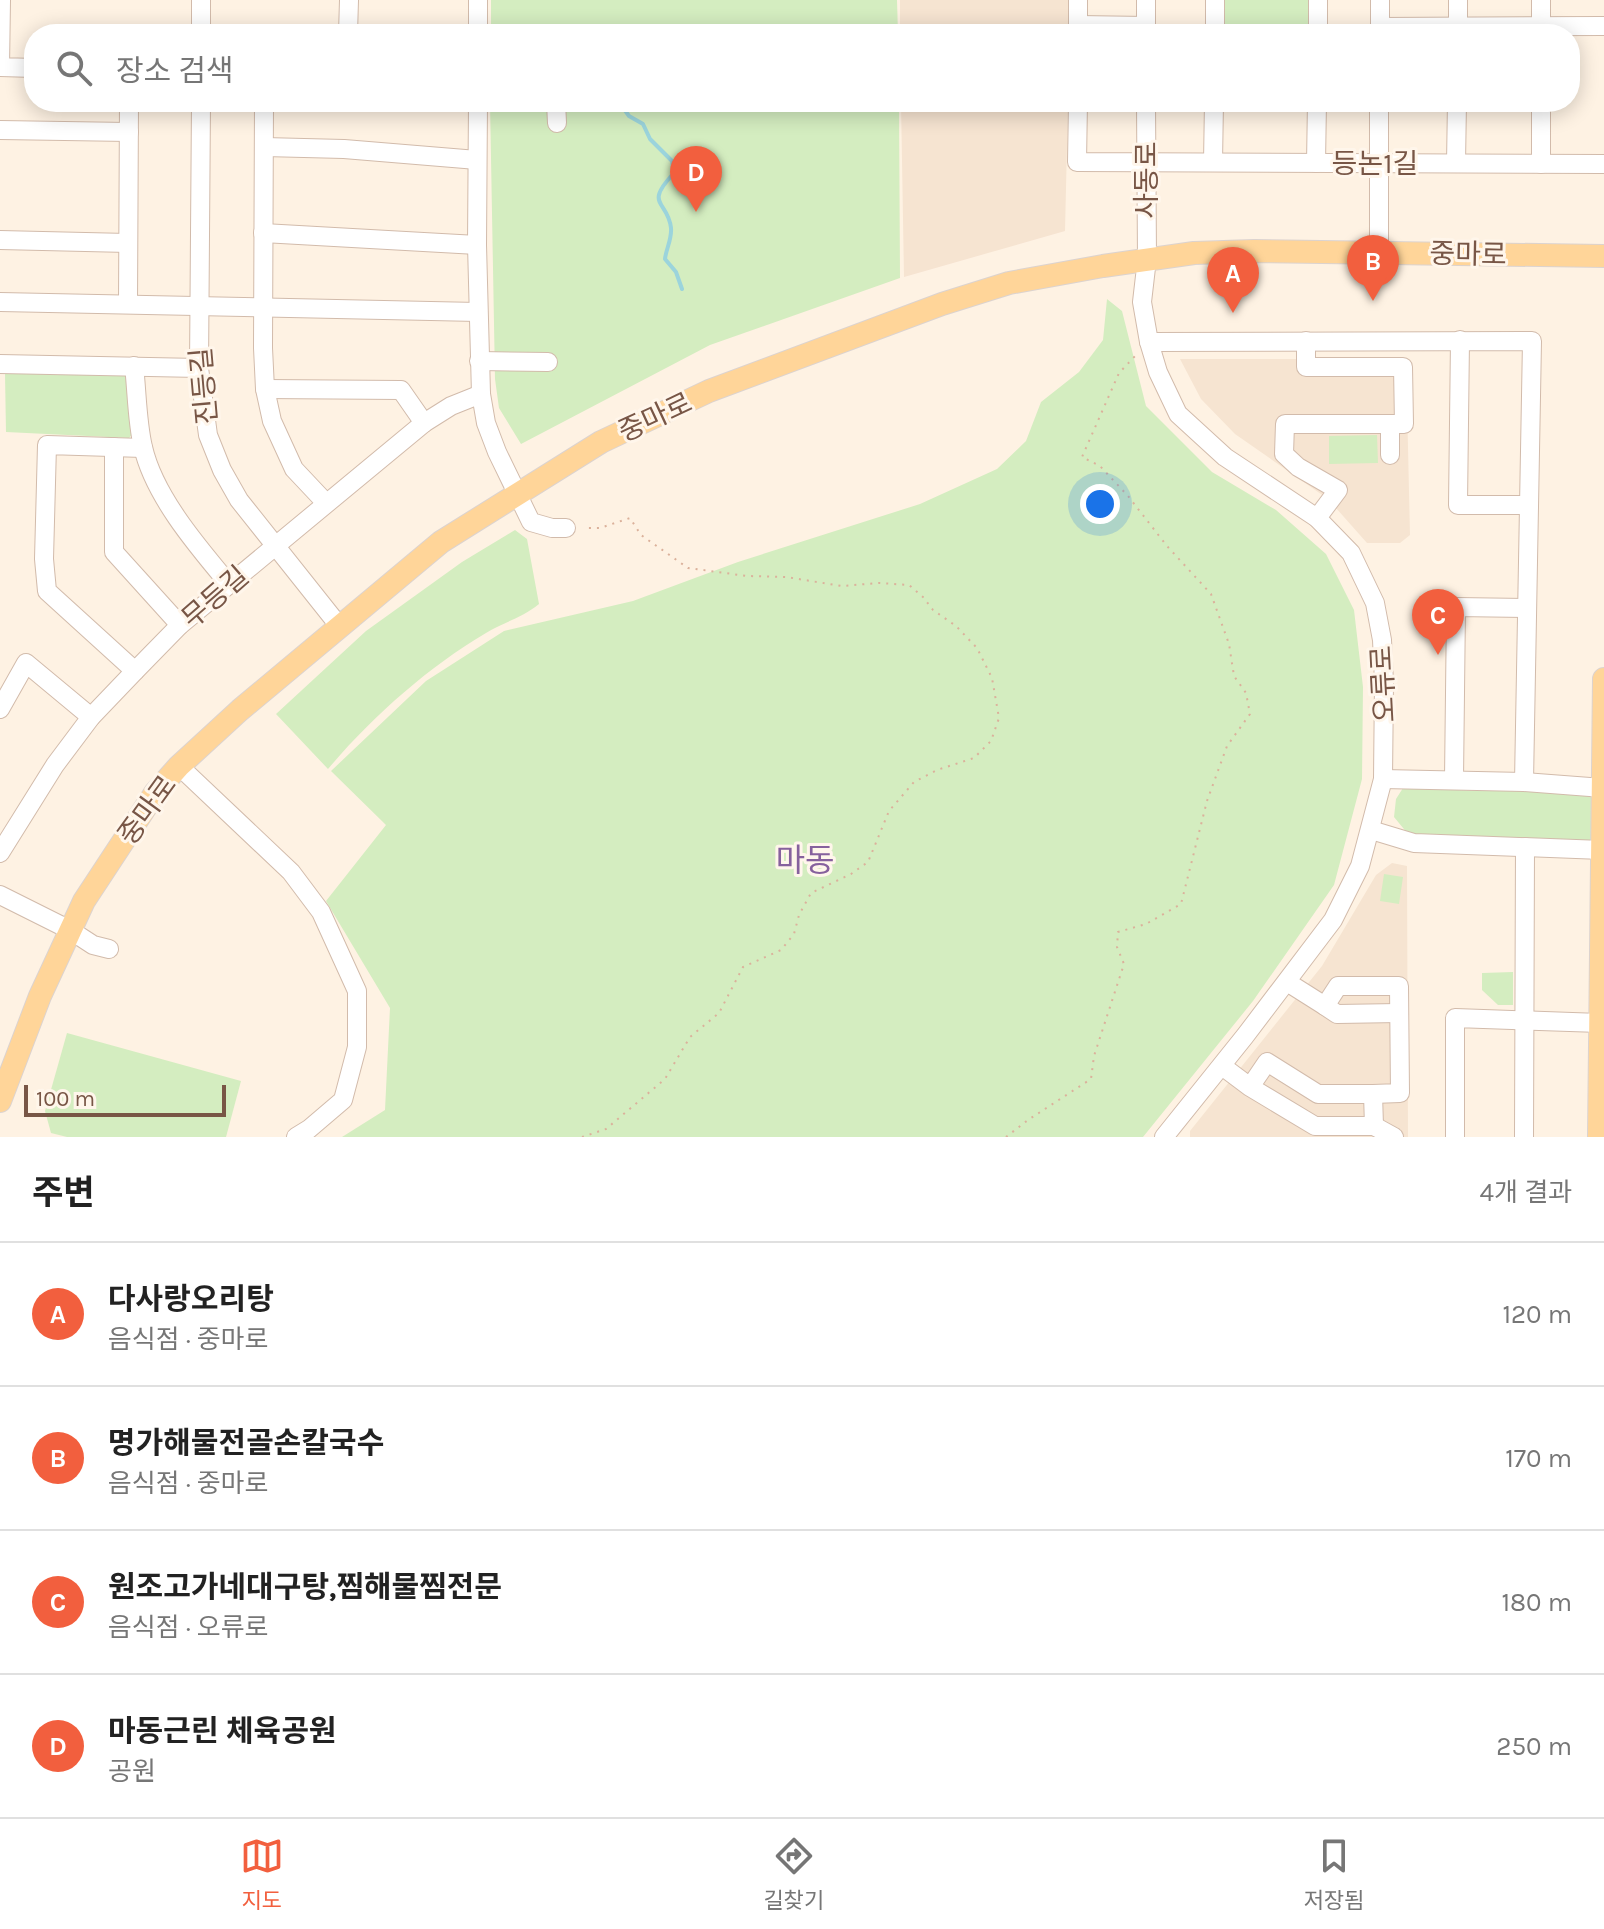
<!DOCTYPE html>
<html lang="ko">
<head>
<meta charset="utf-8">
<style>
  :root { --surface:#fff; --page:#f6f6f6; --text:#222; --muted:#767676; --line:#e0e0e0; --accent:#f25f3e }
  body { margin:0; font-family:Karla,"Noto Sans KR",sans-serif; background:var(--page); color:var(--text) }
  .scale { position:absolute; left:24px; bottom:20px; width:202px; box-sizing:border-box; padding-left:8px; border:4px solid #785646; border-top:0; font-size:22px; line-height:28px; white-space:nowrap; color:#785646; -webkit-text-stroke:6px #fff6eb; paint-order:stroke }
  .you { position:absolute; left:1100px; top:504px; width:28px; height:28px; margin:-20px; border:6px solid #fff; border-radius:50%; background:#1a73e8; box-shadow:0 0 0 12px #1a73e833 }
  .badge { display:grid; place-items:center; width:52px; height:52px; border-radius:50%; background:var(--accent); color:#fff; font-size:26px; font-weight:700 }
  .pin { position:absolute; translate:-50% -66px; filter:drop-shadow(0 2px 4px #0008) }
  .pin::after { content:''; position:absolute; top:42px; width:28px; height:24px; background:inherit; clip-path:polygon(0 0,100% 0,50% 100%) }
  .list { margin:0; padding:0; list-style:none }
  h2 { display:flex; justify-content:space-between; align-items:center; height:104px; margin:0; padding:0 32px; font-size:34px }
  h2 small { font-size:26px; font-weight:400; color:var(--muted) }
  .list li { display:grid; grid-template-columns:52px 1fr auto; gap:24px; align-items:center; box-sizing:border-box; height:144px; padding:0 32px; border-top:2px solid var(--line) }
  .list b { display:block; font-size:30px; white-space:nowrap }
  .list p { margin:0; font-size:26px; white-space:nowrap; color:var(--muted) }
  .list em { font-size:26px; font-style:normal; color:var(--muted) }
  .icon { flex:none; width:44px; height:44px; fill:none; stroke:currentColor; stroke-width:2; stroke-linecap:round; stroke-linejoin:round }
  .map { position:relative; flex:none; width:1604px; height:1137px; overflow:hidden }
  .search { position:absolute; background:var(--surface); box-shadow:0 4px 20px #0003; left:24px; right:24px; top:24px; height:88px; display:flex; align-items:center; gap:20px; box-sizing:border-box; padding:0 28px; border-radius:32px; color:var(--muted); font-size:30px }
  .sheet { height:680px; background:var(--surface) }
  nav { display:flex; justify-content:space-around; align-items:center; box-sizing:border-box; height:112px; border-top:2px solid var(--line); background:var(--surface); font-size:22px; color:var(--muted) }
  nav a { display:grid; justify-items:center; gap:4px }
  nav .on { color:var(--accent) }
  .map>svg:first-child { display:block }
  .residential { fill:#f6e4d1 }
  .green { fill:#d4edc0 }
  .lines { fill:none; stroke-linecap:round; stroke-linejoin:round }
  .stream { stroke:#9bd4dc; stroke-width:4 }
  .minor-casing { stroke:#d2bbab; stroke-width:20 }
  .major-casing { stroke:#dcd3cf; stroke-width:24 }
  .path { stroke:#dbb19b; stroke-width:2; stroke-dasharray:2 6; stroke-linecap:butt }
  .minor { stroke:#fff; stroke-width:18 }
  .major { stroke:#ffd599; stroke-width:22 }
  .labels { text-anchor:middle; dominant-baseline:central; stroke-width:6; stroke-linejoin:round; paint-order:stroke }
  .street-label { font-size:28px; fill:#785646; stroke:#fff6eb }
  .quarter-label { font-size:32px; fill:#86619d; stroke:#fff6eb }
</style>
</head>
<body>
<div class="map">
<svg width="1604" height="1137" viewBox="0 0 1604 1137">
  <rect width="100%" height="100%" fill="#fef2e3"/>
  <g class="residential">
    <path d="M900 0H1071L1070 34H900Z"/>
    <path d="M901 102H1068L1065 231 904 277Z"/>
    <path d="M1180 359H1406L1410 535 1400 543H1367L1328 499 1235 434 1201 399Z"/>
    <path d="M1392 863 1407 866 1408 1137H1190V1131L1322 966 1376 875Z"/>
  </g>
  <g class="green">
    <path d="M491 0H897L898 34H491Z"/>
    <path d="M1222 0H1309V34H1223Z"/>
    <path d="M490 102H899L900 278 710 345 521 444 499 408 495 379Z"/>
    <path d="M1107 299 1122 311 1146 406 1212 472 1276 510 1326 554 1354 610 1363 687 1362 779 1334 885 1253 1001 1143 1137H342L385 1110 390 1008 326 901 386 825 331 771 426 681 504 631 633 601 738 562 920 504 997 469 1026 441 1041 402 1079 372 1103 340Z"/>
    <path d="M10 369 122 372 128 380 135 431 129 438 6 432 5 374Z"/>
    <path d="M1377 435 1378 463 1329 464V436Z"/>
    <path d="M515 530 527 539 539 604C522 618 504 622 486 633 427 668 372 717 328 769L276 714 366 631 462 562Z"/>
    <path d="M1549 787 1597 789V848L1408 834 1394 817 1396 799 1403 788 1483 791Z"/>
    <path d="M1384 874 1403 877 1399 904 1380 901Z"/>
    <path d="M1513 972V1005H1498L1482 990V973Z"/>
    <path d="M67 1033 241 1081 226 1137H67L51 1133 45 1111Z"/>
  </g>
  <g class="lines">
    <path class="stream" d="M619 102 629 116 643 124 650 139 672 161 674 173C643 206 668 200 671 228 672 239 666 249 665 259L676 272 682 289"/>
    <defs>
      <g id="minor">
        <path d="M1 0 0 67 34 68"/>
        <path d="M478 0V34"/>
        <path d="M1458 0V34"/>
        <path d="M1541 0V34"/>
        <path d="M1078 25V0"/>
        <path d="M1380 27 1604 26"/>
        <path d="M201 34V0"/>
        <path d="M348 34 349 0"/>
        <path d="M1078 34V25L1146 26"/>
        <path d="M1146 34V0"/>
        <path d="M1215 34V0"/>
        <path d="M1318 34V0"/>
        <path d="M1380 34V0"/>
        <path d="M201 102 199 368 208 435 222 470 239 500 340 627"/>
        <path d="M264 102 263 348 265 389 272 421 294 469 326 503"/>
        <path d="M478 102 477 245 481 394 486 423 497 452 531 522 552 528H566"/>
        <path d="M556 102 557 123"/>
        <path d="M1078 102 1077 162 1604 164"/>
        <path d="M1146 102 1147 259 1142 302 1149 342 1158 372 1178 414 1225 457 1317 518 1351 553 1375 603 1382 640 1384 682 1383 779 1360 866 1333 920 1245 1036 1164 1137"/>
        <path d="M1379 102V253"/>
        <path d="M1541 102V164"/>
        <path d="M0 130 129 132"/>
        <path d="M264 147 344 149 477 160"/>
        <path d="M1213 162 1214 102"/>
        <path d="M1316 163 1317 102"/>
        <path d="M1456 163 1457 102"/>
        <path d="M263 233 477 245"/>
        <path d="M0 240 128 243"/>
        <path d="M0 302 478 312"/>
        <path d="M128 304 129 102"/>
        <path d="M1460 340 1458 505H1529"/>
        <path d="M1306 341V367H1403L1404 424H1390"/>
        <path d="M1149 342 1532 341 1524 782"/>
        <path d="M479 361 548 362"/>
        <path d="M0 364 199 368"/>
        <path d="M134 366C137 392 137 422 143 447 154 496 198 547 229 584"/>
        <path d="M265 389 401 390 424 423"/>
        <path d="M114 447V552L180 625"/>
        <path d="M1317 518 1338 490 1298 467 1284 454 1285 424H1390V455"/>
        <path d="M135 671 47 591 44 559 47 445 143 448"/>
        <path d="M0 709 26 663 91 717"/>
        <path d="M179 766 291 872 321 912 357 991V1047L343 1100 309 1129 296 1137"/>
        <path d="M1383 779 1524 782 1603 788"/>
        <path d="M1454 779 1456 607 1527 608"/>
        <path d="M1371 830 1414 843 1602 850"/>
        <path d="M0 853 55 765 91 717 135 671 180 625 424 423 451 406 481 394"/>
        <path d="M0 895 70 930 93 945 109 949"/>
        <path d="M1287 982 1325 1006 1338 986H1399L1400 1093 1373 1094"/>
        <path d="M1325 1006 1337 1014 1399 1013"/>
        <path d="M1222 1066 1250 1087 1315 1126H1374L1373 1094H1318L1267 1062 1250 1087"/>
        <path d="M1374 1126 1394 1137"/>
        <path d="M1455 1137V1018L1600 1023"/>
        <path d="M1524 1137 1525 847"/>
      </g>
      <g id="major">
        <path d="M0 1101 40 996 84 901 155 793 179 766 240 710 441 542 601 442 709 391 942 304 1009 283 1103 266 1194 253 1254 251 1604 256"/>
        <path d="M1599 1137 1604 679"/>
      </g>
    </defs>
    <use href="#minor" class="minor-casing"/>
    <use href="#major" class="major-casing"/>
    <g class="path">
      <path d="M582 1137 606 1129 665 1079 690 1037 719 1013 743 967 781 950 794 934 799 915 811 893 851 874 868 862 889 811 914 782 937 770 974 758 991 741 999 718 992 678 977 648 956 626 933 610 923 597 909 585 879 583 842 586 786 577 747 576 688 568 641 535 630 518 600 528H588"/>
      <path d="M1006 1137 1028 1120 1091 1079 1094 1056 1124 964 1117 947 1118 932 1146 924 1181 904 1207 801 1227 746 1250 714 1246 693 1234 676 1229 644 1211 594 1167 546 1128 496 1100 466 1082 457 1119 373 1137 354"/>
    </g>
    <use href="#minor" class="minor"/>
    <use href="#major" class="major"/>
  </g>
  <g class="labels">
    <g class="street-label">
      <text x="1375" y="163">등논1길</text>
      <text transform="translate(1146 180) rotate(-90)">사동로</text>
      <text transform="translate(1468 254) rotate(1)">중마로</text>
      <text transform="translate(204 386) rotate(-95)">진등길</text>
      <text transform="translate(655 417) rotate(-25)">중마로</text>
      <text transform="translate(215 597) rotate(-41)">무등길</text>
      <text transform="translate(1383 684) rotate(-93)">오류로</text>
      <text transform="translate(147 810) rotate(-54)">중마로</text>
    </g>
    <g class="quarter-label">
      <text x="805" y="860">마동</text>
    </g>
  </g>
</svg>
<div class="scale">100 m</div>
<div class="you"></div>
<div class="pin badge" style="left:1233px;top:313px">A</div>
<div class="pin badge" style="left:1373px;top:301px">B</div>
<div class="pin badge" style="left:1438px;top:655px">C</div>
<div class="pin badge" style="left:696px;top:212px">D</div>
<div class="search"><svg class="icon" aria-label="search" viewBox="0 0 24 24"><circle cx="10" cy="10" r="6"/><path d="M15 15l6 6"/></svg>장소 검색</div>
</div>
<section class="sheet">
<h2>주변<small>4개 결과</small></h2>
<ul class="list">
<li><span class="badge">A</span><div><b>다사랑오리탕</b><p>음식점 · 중마로</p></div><em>120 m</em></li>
<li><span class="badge">B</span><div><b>명가해물전골손칼국수</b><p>음식점 · 중마로</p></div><em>170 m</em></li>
<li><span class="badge">C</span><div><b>원조고가네대구탕,찜해물찜전문</b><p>음식점 · 오류로</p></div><em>180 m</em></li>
<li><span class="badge">D</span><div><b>마동근린 체육공원</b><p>공원</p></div><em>250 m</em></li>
</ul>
</section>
<nav>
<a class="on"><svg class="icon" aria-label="map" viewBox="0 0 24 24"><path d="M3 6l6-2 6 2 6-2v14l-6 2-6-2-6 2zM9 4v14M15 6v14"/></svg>지도</a>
<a><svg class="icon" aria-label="directions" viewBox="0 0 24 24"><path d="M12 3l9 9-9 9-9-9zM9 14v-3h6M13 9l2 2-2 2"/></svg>길찾기</a>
<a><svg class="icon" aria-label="saved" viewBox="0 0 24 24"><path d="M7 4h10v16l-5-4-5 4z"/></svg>저장됨</a>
</nav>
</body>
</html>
